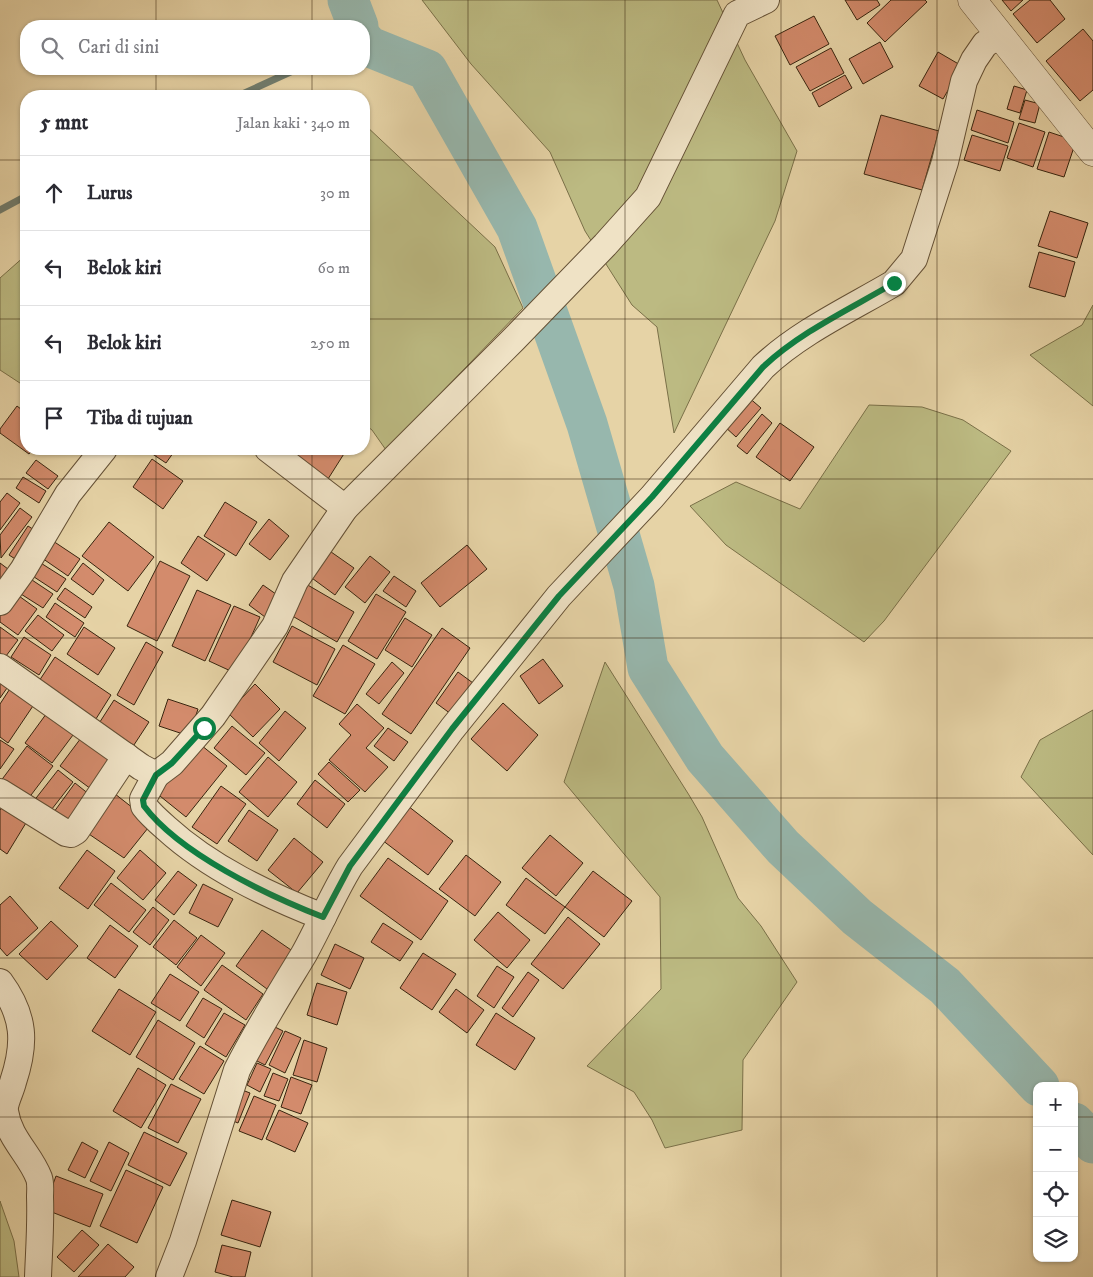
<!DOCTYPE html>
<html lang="id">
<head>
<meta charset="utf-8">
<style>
  :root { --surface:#fff; --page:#f7f7f7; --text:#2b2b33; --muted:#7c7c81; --line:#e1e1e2 }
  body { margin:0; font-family:"IM FELL DW Pica",serif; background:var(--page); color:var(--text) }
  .controls { position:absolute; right:15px; bottom:15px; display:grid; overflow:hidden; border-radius:10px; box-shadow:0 1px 4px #0004 }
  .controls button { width:45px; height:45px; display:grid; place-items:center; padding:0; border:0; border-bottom:1px solid var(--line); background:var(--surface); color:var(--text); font:25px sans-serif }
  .stop { position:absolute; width:15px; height:15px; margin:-11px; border:4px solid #0b8043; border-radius:50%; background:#fff }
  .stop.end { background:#0b8043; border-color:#fff; box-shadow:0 1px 5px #0008 }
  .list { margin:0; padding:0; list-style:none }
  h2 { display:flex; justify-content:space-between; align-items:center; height:65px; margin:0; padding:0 20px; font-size:21px }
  h2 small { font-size:16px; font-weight:400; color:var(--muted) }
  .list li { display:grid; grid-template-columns:32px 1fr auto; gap:15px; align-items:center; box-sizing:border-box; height:75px; padding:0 20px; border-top:1px solid var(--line) }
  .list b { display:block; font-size:19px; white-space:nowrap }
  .list em { font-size:16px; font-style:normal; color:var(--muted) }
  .icon { flex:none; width:28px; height:28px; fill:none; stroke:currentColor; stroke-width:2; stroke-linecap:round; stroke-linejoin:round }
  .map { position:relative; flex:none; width:1093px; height:1277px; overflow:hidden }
  .search { position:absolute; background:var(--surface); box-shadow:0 1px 4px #0004; left:20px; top:20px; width:350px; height:55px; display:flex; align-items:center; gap:12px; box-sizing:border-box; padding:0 18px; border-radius:20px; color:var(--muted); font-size:19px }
  .panel { position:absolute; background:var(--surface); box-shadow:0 1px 4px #0004; left:20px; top:90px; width:350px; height:365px; border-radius:20px }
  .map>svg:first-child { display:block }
  .green { fill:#bcba82; stroke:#7a7048 }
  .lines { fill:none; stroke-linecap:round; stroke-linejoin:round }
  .stream { stroke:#717d6e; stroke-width:7 }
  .river { stroke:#97b7ad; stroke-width:41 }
  .building { fill:#d38b6c; stroke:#39250f }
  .minor-casing { stroke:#645035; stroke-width:28 }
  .tertiary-casing { stroke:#645035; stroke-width:29 }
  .minor { stroke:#efe2c5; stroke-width:26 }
  .tertiary { stroke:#efe2c5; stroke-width:28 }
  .route { stroke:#0b8043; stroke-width:6 }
  .grid { fill:none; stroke:#39250f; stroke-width:1; stroke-opacity:0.55 }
</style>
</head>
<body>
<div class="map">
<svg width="1093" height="1277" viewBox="0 0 1093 1277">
  <rect width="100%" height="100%" fill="#e6d3a6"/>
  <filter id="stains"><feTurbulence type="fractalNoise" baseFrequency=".004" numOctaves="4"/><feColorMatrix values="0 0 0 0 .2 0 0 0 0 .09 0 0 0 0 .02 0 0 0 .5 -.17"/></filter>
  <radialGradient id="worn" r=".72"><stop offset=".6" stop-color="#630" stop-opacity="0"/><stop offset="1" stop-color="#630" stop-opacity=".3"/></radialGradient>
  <g class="green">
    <path d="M422 0H717L745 60 797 151 775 221 674 433 657 327 632 305 585 231 550 152 471 64Z"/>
    <path d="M364 124 495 247 523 308 386 450 372 430 364 424Z"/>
    <path d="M26 255V387L0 370V278Z"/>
    <path d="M1093 305V406L1030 355 1082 325Z"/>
    <path d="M869 405 922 407 963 420 1011 451 884 621 864 642 726 545 690 506 736 482 800 509Z"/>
    <path d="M605 662 689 795 702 817 738 898 761 926 797 982 743 1060 742 1130 665 1148 652 1120 634 1092 587 1066 661 989 660 897 564 782Z"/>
    <path d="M1093 710V855L1021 777 1040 740Z"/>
    <path d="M0 1201 14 1241 19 1277H0Z"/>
  </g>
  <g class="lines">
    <g class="stream">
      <path d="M364 45H365"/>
      <path d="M238 96 297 69"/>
      <path d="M0 210 26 196"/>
    </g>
    <g class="river">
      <path d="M348 0 358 26"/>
      <path d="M364 41 365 45 427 70 517 228 587 424 634 586 648 668 705 758 783 847 857 917 945 986 1039 1086"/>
      <path d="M1074 1123 1093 1143"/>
    </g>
  </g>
  <g class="building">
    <path d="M845 0H877L880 5 857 20Z"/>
    <path d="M891 0H925L927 2 885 42 867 23Z"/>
    <path d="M1002 0H1023L1011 11Z"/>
    <path d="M1030 0H1050L1065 19 1037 43 1013 14Z"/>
    <path d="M814 16 829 44 790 65 775 36Z"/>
    <path d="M1083 29 1093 41V90L1080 101 1046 61Z"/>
    <path d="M880 42 893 67 863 84 849 59Z"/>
    <path d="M831 48 844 73 810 91 796 67Z"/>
    <path d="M938 52 962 66 943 99 919 86Z"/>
    <path d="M845 75 852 88 819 107 812 93Z"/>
    <path d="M1014 86 1027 90 1020 113 1007 109Z"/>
    <path d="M1025 100 1040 104 1035 123 1019 119Z"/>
    <path d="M977 110 1014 122 1008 143 971 130Z"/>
    <path d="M881 115 939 131 922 190 864 174Z"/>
    <path d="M1019 123 1045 132 1033 167 1007 158Z"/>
    <path d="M1049 132 1076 141 1064 177 1037 169Z"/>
    <path d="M972 135 1008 146 1000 171 964 160Z"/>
    <path d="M1050 211 1088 223 1077 258 1038 246Z"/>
    <path d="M1039 252 1075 262 1065 297 1029 287Z"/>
    <path d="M747 396 761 408 736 437 723 425Z"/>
    <path d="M17 406 26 413V449H33L29 454 0 433V429Z"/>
    <path d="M762 414 772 423 747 454 737 446Z"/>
    <path d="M780 423 814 447 790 481 756 457Z"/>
    <path d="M145 449H176L166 463Z"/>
    <path d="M282 449H347L328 479Z"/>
    <path d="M152 459 183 481 163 509 133 487Z"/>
    <path d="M36 460 58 476 48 489 26 473Z"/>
    <path d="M23 477 46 491 39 503 16 488Z"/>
    <path d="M7 493 20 503 0 530V502Z"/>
    <path d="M225 502 257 522 236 556 204 536Z"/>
    <path d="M20 508 32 517 1 558 0 535Z"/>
    <path d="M269 519 289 536 270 560 249 544Z"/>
    <path d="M109 522 154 557 128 591 82 556Z"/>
    <path d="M28 526 42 535 23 564 9 555Z"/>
    <path d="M198 536 225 554 207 581 181 563Z"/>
    <path d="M50 539 80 559 68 576 39 556Z"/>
    <path d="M467 545 487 569 440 607 421 583Z"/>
    <path d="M324 547 354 568 335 595 305 573Z"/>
    <path d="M370 556 390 572 365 603 345 587Z"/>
    <path d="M36 560 66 579 57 592 28 573Z"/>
    <path d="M160 561 190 576 157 641 127 626Z"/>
    <path d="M0 563 16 575 0 597Z"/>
    <path d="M83 563 104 580 93 595 71 579Z"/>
    <path d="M23 574 53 594 43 608 13 589Z"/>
    <path d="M394 576 416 591 406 607 383 591Z"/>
    <path d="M306 584 354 612 337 642 289 614Z"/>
    <path d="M263 585 283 599 269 620 249 605Z"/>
    <path d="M65 588 92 607 85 618 57 599Z"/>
    <path d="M197 590 231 605 205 661 172 646Z"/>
    <path d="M12 591 37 609 18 635 0 622V607Z"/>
    <path d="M376 594 406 612 377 659 348 641Z"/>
    <path d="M55 603 84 623 75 637 46 617Z"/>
    <path d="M234 606 260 617 235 673 209 661Z"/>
    <path d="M38 615 64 635 52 651 25 631Z"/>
    <path d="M405 618 432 635 412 667 385 650Z"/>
    <path d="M292 626 335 649 317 685 273 662Z"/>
    <path d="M0 627 18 640 3 660 0 658Z"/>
    <path d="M84 627 115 648 98 675 67 654Z"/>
    <path d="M442 628 470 648 411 734 382 714Z"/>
    <path d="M24 637 51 655 39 675 11 657Z"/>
    <path d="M146 642 163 652 134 705 117 695Z"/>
    <path d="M343 645 375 664 345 714 313 696Z"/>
    <path d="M55 657 111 695 94 722 37 684Z"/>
    <path d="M543 659 563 686 539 704 520 676Z"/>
    <path d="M392 662 404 673 379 704 366 694Z"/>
    <path d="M458 672 473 683 451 714 436 703Z"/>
    <path d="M0 674 12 681 0 698Z"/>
    <path d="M13 684 37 700 8 743 0 737V704Z"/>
    <path d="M255 684 280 709 253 737 228 713Z"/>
    <path d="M168 699 198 709 189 736 159 726Z"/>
    <path d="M114 700 149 722 130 751 96 728Z"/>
    <path d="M503 703 538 735 507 771 471 739Z"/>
    <path d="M357 704 384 728 366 748 388 767 365 792 329 760 351 735 339 724Z"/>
    <path d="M52 706 79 727 52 763 25 743Z"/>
    <path d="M285 711 306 728 279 761 259 743Z"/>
    <path d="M232 726 265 753 246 775 214 748Z"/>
    <path d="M388 728 408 742 394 761 374 746Z"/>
    <path d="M84 734 115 756 91 789 60 766Z"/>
    <path d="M0 740 14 749 0 769Z"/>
    <path d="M196 741 227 766 186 817 155 792Z"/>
    <path d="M27 746 53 766 25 803 0 782Z"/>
    <path d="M268 757 297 782 268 817 239 792Z"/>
    <path d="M329 762 360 790 348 802 318 774Z"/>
    <path d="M58 770 73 782 48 814 33 802Z"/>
    <path d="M315 780 345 804 327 828 297 804Z"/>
    <path d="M75 783 90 795 66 828 51 816Z"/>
    <path d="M221 786 246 804 217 844 192 827Z"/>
    <path d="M110 790 152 823 124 858 83 830Z"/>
    <path d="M5 803 29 818 7 854 0 849V810Z"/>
    <path d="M408 806 453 841 428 875 382 840Z"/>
    <path d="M249 810 278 830 257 861 228 841Z"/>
    <path d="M550 835 583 863 556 896 522 868Z"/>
    <path d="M294 838 323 862 297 893 268 870Z"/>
    <path d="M87 850 115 871 88 909 59 888Z"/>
    <path d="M140 850 166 873 143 900 117 878Z"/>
    <path d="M466 855 501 882 475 916 439 889Z"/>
    <path d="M388 858 448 901 421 940 360 896Z"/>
    <path d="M178 871 197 885 174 915 155 900Z"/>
    <path d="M593 871 632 901 604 937 565 907Z"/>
    <path d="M526 878 565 907 545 934 506 905Z"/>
    <path d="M111 883 146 910 129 932 94 905Z"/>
    <path d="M203 884 233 899 218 927 189 913Z"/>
    <path d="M10 896 38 928 7 956 0 948V905Z"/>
    <path d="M153 907 169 920 150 945 133 932Z"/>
    <path d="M498 912 530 940 507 968 474 940Z"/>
    <path d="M568 917 600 944 563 989 531 964Z"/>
    <path d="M174 920 197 938 176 965 153 947Z"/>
    <path d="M51 921 78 946 47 980 19 954Z"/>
    <path d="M383 923 413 942 400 961 371 942Z"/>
    <path d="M110 925 138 946 115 978 87 958Z"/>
    <path d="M262 930 294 952 267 989 236 966Z"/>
    <path d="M201 935 225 953 201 986 177 967Z"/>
    <path d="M335 944 364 958 350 989 321 975Z"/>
    <path d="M423 953 456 974 432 1010 400 988Z"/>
    <path d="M222 965 263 994 246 1020 204 990Z"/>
    <path d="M497 966 514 977 494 1008 477 996Z"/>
    <path d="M528 972 539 980 513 1017 502 1008Z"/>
    <path d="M170 974 199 992 180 1021 151 1003Z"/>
    <path d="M317 983 347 992 337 1025 307 1015Z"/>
    <path d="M119 989 156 1012 130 1055 92 1031Z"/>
    <path d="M456 989 484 1010 467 1033 439 1012Z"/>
    <path d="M203 998 222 1009 204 1038 186 1026Z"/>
    <path d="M224 1013 245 1025 226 1057 205 1044Z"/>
    <path d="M496 1013 535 1038 515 1070 476 1045Z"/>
    <path d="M158 1020 195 1043 173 1080 136 1057Z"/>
    <path d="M269 1024 283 1031 265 1065 251 1058Z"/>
    <path d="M285 1031 301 1038 285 1073 269 1065Z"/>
    <path d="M304 1040 327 1048 317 1082 293 1075Z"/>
    <path d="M200 1046 224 1061 204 1094 179 1079Z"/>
    <path d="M257 1063 271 1069 260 1092 247 1085Z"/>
    <path d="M138 1068 166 1085 141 1128 113 1111Z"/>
    <path d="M273 1073 288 1079 279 1101 264 1096Z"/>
    <path d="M291 1077 312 1085 301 1114 281 1107Z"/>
    <path d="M171 1084 201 1099 178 1143 148 1128Z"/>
    <path d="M237 1088 250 1093 238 1123 226 1118Z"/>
    <path d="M254 1096 276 1105 262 1140 239 1131Z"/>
    <path d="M279 1110 308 1123 295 1152 266 1139Z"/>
    <path d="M144 1132 187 1153 170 1186 128 1165Z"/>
    <path d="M82 1142 98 1151 85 1178 68 1170Z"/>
    <path d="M109 1142 129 1153 111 1191 90 1181Z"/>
    <path d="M126 1170 163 1187 137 1243 100 1226Z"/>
    <path d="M56 1176 103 1194 90 1227 44 1209Z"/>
    <path d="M232 1200 271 1212 260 1247 221 1235Z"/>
    <path d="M82 1230 99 1245 74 1272 57 1257Z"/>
    <path d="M108 1244 134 1267 125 1277H78Z"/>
    <path d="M222 1245 251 1252 245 1277H233L215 1272Z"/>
  </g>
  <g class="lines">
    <defs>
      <g id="minor">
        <path d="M268 449 345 508"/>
        <path d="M0 602 23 570 68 494 104 449"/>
        <path d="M0 667 141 767 156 775 143 799 144 806C150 814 158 821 166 828 210 868 267 895 323 917"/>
        <path d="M156 775 172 763 213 716 275 626 295 581 345 508 514 339 605 245 648 197 737 14 766 0"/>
        <path d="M0 792 66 833 71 834 76 831 126 756"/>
        <path d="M0 982C25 1016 26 1043 13 1082 11 1091 4 1103 5 1111 9 1139 30 1154 39 1178 41 1184 40 1191 40 1197 41 1224 39 1250 38 1277"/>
        <path d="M169 1277 183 1241 237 1070C257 1030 281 992 304 954 320 925 333 894 350 866L452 729 559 596 652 497 763 367C800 332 850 309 894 283L914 259 945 162 964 81 974 60 985 44 1000 35"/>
      </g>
      <path id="tertiary" d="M972 0 1093 152"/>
    </defs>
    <use href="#minor" class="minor-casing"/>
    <use href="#tertiary" class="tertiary-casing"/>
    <use href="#minor" class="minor"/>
    <use href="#tertiary" class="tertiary"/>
  </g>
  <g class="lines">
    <path class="route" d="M204 728 172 763 156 775 143 800 144 806C180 854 267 895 323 917L350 866 452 729 559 596 652 497 763 367C800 332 850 309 894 283"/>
  </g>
  <path class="grid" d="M156 0V26M312 0V26M468 0V1277M625 0V1277M781 0V1277M937 0V1277M156 69V96M312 69V96M0 160H26M364 160H1093M0 319H26M364 319H1093M156 449V1277M312 449V1277M0 479H1093M0 638H1093M0 798H1093M0 958H1093M0 1117H1037M1074 1117H1093"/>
  <rect width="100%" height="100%" filter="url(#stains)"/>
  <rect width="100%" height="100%" fill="url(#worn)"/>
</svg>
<div class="controls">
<button>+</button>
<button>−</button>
<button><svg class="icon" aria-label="locate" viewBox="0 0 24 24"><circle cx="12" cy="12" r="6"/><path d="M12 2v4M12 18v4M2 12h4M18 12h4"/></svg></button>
<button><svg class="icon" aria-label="layers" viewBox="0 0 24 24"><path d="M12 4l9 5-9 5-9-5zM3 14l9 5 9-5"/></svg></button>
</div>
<div class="stop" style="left:204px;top:728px"></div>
<div class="stop end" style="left:894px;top:283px"></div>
<div class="search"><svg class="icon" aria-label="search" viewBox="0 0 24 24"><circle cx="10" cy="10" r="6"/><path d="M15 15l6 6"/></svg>Cari di sini</div>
<section class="panel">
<h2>5 mnt<small>Jalan kaki · 340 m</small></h2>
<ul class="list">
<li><svg class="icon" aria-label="ahead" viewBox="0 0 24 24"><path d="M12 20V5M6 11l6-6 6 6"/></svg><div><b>Lurus</b></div><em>30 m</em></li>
<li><svg class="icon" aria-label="left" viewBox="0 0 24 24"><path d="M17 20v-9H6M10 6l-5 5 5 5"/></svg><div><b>Belok kiri</b></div><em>60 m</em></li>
<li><svg class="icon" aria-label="left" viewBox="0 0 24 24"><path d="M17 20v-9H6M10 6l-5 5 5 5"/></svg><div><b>Belok kiri</b></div><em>250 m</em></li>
<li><svg class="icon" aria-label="arrive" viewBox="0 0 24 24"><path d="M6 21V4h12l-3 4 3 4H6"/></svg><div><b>Tiba di tujuan</b></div></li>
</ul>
</section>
</div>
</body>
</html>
